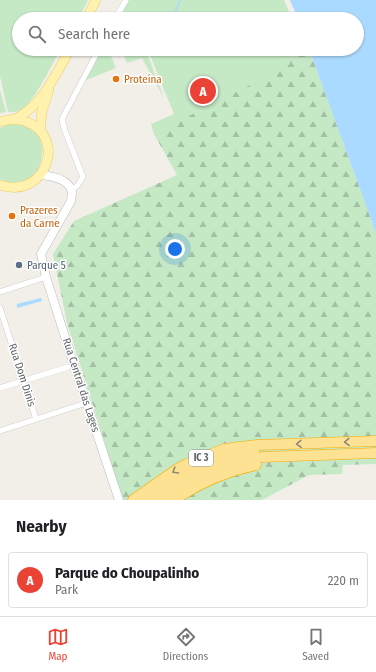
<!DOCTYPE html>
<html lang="en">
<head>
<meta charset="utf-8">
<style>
  :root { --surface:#fff; --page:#f2f2f2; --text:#202124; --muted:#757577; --line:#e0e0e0; --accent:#ea4335 }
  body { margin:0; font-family:"Fira Sans Condensed",sans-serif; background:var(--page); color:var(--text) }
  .you { position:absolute; left:175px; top:249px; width:14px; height:14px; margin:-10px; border:3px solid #fff; border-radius:50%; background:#1a73e8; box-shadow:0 0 0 6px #1a73e833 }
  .badge { display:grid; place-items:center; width:26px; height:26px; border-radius:50%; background:var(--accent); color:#fff; font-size:13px; font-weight:700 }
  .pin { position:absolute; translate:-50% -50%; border:2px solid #fff; box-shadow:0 1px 4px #0006 }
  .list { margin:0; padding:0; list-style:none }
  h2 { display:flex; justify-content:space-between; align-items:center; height:52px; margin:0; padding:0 16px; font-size:17px }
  h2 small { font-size:13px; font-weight:400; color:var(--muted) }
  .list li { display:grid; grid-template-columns:26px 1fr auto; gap:12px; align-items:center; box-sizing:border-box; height:56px; margin:0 8px 8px; padding:0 8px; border:1px solid var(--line); border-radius:4px }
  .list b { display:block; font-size:15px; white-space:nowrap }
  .list p { margin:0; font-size:13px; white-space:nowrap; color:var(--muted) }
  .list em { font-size:13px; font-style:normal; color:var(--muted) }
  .icon { flex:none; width:22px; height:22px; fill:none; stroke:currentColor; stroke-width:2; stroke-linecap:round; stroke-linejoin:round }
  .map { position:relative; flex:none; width:376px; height:500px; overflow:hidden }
  .search { position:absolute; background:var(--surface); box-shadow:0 1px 3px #0004; left:12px; right:12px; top:12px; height:44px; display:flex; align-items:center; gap:10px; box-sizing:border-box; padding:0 14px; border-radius:22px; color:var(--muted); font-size:15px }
  .sheet { height:116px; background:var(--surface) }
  nav { display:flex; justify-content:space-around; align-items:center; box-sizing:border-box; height:56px; border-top:1px solid var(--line); background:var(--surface); font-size:11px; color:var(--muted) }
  nav a { display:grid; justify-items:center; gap:2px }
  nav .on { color:var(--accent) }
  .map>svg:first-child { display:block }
  .green { fill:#c5e8c5 }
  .forest { fill:url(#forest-firs) }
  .water { fill:#aadaff }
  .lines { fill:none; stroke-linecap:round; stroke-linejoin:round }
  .stream { stroke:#aadaff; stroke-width:1.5 }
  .street-casing { stroke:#b5b8bc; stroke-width:6 }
  .secondary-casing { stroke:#b6babf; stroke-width:9 }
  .primary-casing { stroke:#f2c960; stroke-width:10 }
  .highway-casing { stroke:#f9ab00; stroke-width:11 }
  .street { stroke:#fff; stroke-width:5.5 }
  .secondary { stroke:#fff; stroke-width:8 }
  .primary { stroke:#fff2af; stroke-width:9 }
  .highway { stroke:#fde293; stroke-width:10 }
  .oneway { stroke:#8e8975 }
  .food-dot { fill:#e8710a; stroke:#fff; stroke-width:1.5 }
  .service-dot { fill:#5c6f8a; stroke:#fff; stroke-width:1.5 }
  .labels { text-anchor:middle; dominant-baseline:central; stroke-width:3; stroke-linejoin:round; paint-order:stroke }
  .shield { fill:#fff; stroke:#8f9295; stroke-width:1 }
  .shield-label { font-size:10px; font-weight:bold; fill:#5f6368 }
  .food-label { font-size:11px; fill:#c56008; stroke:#fff; text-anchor:start }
  .service-label { font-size:11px; fill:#4e5e75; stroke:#fff; text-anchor:start }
  .street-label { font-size:11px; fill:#5f6368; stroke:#fff }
</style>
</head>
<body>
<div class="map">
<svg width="376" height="500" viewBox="0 0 376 500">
  <defs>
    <pattern id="forest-firs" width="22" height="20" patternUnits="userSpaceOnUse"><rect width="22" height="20" fill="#c5e8c5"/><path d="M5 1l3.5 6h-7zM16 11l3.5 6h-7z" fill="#a3c0a4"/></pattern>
  </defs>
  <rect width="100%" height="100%" fill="#f1efe8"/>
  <g class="green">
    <path d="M0 0H88L78 19H19V49H61C52 64 35 101 21 110 17 112 12 112 8 112L0 76Z"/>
    <path d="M129 0H284L292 19H119Z"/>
    <path d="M102 49H108L116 68 86 80Z"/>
    <path d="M121 49H290L273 74 208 108 154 134 151 124 174 114 150 55 148 56 164 98 142 58 127 63Z"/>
    <path d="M0 90 6 112 0 113Z"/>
    <path d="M9 124C64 120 44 203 0 179V128Z"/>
  </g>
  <path class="forest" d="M288 49H309L376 233V464L343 465 342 474 309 475 262 500H123L67 323 53 254 74 221 177 175 154 134 270 75Z"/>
  <g class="water">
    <path d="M290 0H376V233L309 49H357V19H298Z"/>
    <path d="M41 298 42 301 17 308V304Z"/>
  </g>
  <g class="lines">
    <g class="stream">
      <path d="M170 19 174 15 180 0"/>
      <path d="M127 54 132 49"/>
    </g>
    <defs>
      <g id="street">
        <path d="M115 19 126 0"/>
        <path d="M72 189 77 186 83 177 65 131 62 119 99 49"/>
        <path d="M0 292 46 277"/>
        <path d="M0 308 36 419"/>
        <path d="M0 388 68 367"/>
        <path d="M0 431 86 403"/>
      </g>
      <path id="secondary" d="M41 175C52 176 69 179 72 192L71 201 41 254 46 277 74 365 119 500"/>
      <g id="primary">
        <path d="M86 19 96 0"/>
        <path d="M15 119C42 106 56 74 70 49"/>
        <path d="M0 122C9 119 18 118 27 122 68 138 45 200 0 185"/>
        <path d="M40 131 42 111 49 90"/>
      </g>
      <g id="highway">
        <path d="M133 500 177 469 189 463 224 449 257 445 376 441"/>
        <path d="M147 500C180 476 214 458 254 451"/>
        <path d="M160 500C193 477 223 463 263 457L376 453"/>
        <path d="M174 500C199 483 228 471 256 465"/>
      </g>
    </defs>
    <use href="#street" class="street-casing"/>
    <use href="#secondary" class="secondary-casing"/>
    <use href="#primary" class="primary-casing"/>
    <use href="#highway" class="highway-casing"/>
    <use href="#street" class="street"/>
    <use href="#secondary" class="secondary"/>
    <use href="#primary" class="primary"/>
    <use href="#highway" class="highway"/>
  </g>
  <defs><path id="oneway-chevron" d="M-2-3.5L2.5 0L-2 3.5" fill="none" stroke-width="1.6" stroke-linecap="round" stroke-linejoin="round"/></defs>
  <g class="oneway">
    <use href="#oneway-chevron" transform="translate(347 442) rotate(178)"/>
    <use href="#oneway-chevron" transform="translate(299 444) rotate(177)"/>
    <use href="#oneway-chevron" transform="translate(175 471) rotate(149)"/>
  </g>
  <g class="food-dot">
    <circle cx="116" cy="79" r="4"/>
    <circle cx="12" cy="216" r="4"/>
  </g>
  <circle class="service-dot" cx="19" cy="265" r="4"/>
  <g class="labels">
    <rect class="shield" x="189" y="450" width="24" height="16" rx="3"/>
    <g class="shield-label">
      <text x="201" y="458">IC 3</text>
    </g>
    <g class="food-label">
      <text x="124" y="79">Proteína</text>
      <text x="20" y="210">Prazeres<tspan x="20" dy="13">da Carne</tspan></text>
    </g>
    <g class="service-label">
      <text x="27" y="265">Parque 5</text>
    </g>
    <g class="street-label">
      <text transform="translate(22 375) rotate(72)">Rua Dom Dinis</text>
      <text transform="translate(81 385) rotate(72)">Rua Central das Lages</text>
    </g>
  </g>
</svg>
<div class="you"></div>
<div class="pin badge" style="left:203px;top:91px">A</div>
<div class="search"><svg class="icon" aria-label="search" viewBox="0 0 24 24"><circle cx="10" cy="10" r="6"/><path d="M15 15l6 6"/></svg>Search here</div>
</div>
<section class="sheet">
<h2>Nearby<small></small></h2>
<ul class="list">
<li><span class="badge">A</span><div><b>Parque do Choupalinho</b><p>Park</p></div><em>220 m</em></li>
</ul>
</section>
<nav>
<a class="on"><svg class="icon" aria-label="map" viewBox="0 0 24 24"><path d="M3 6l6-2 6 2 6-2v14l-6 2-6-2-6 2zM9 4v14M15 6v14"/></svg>Map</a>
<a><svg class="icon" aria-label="directions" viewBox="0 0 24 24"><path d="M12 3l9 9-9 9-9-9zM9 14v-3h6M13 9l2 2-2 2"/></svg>Directions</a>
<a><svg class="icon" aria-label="saved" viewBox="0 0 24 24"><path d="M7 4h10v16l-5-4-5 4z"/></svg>Saved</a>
</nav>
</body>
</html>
